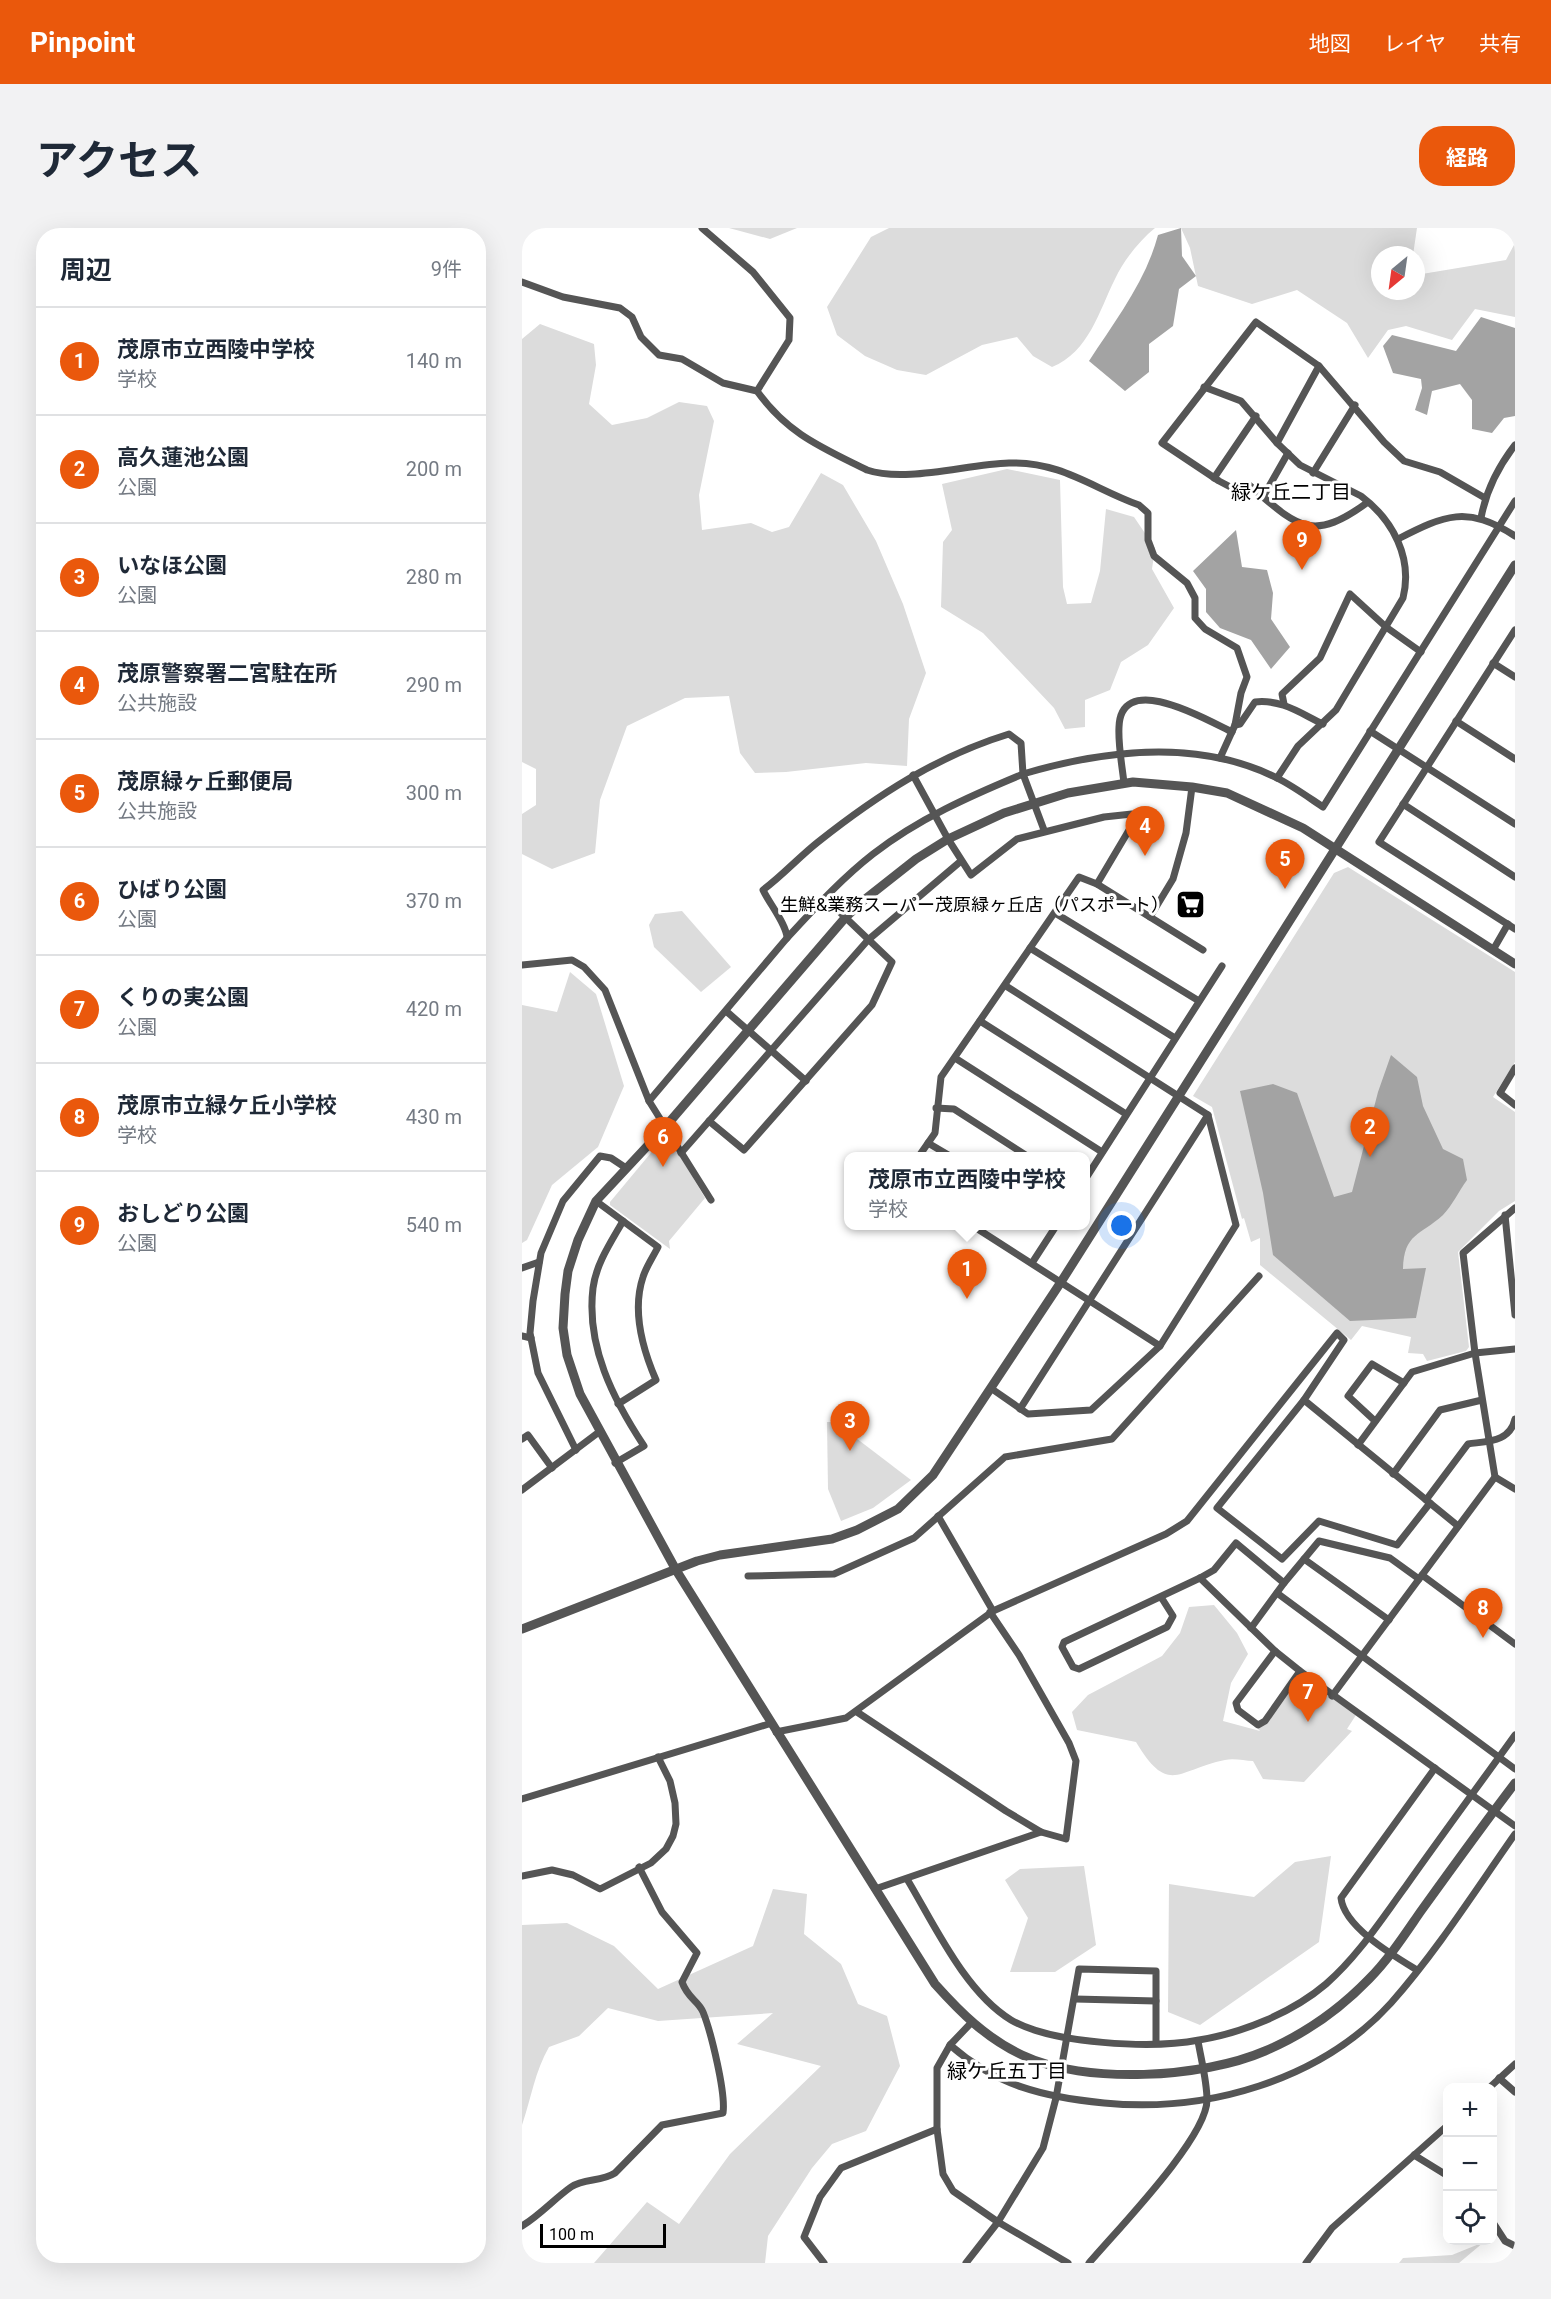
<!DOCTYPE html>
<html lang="ja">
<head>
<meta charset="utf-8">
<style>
  :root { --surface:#fff; --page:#f2f2f3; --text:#1f2937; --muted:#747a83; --line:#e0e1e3; --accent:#ea580c }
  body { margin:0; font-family:Roboto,"Noto Sans JP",sans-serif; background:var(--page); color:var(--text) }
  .controls { position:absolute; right:18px; bottom:18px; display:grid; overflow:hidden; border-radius:12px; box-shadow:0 6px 24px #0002 }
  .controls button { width:54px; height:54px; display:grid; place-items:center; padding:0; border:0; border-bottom:2px solid var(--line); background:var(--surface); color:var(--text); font:30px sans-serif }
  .compass { position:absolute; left:849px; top:18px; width:54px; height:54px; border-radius:50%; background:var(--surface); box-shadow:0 6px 24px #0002; rotate:209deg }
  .scale { position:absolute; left:18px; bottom:15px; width:126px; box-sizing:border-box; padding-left:6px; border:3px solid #000; border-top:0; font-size:16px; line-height:21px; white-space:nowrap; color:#000; -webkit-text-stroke:4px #fff; paint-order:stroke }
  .you { position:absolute; left:600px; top:998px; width:21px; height:21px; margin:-15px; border:4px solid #fff; border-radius:50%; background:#1a73e8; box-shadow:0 0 0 9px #1a73e833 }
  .badge { display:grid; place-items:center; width:39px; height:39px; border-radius:50%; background:var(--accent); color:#fff; font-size:20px; font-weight:700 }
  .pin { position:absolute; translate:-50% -50px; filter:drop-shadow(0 2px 3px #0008) }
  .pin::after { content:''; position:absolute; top:32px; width:21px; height:18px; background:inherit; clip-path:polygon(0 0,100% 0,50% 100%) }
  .popup { position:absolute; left:322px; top:924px; width:246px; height:78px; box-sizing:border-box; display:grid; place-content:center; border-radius:12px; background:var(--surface); filter:drop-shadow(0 2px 4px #0005); font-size:20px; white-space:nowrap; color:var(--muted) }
  .popup b { font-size:22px; color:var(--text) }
  .popup::after { content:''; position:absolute; left:50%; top:100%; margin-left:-12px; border:12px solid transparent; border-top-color:var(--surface) }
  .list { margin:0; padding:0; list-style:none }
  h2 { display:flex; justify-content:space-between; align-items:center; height:78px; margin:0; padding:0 24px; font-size:26px }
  h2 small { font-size:20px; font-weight:400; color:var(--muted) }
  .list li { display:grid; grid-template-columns:39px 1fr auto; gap:18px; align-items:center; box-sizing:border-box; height:108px; padding:0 24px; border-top:2px solid var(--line) }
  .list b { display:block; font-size:22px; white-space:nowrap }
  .list p { margin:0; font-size:20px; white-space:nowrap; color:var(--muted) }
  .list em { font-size:20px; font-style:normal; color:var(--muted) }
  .icon { flex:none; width:33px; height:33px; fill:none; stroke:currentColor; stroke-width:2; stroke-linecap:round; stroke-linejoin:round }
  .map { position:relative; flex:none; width:993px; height:2035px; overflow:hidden; border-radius:24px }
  header { display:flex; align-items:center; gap:36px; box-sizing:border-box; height:84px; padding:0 30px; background:var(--accent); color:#fff }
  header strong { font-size:28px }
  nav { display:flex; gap:33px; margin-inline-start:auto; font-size:21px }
  .intro { display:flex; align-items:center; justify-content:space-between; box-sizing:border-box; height:144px; padding:0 36px }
  h1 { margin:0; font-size:42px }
  .button { padding:15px 27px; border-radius:24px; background:var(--accent); color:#fff; font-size:21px; font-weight:700 }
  main { display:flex; gap:36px; padding:0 36px }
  aside { flex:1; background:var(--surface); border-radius:24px; box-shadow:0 6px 24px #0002 }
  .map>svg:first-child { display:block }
  .green { fill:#dcdcdc }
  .water { fill:#a3a3a3 }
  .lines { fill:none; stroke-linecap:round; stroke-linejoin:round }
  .minor { stroke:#555; stroke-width:7 }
  .tertiary { stroke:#555; stroke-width:9 }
  .labels { text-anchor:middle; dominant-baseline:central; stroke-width:6; stroke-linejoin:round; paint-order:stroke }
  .poi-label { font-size:18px; fill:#000; stroke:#fff; text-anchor:end }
  .neighbourhood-label { font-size:20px; fill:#000; stroke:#fff }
</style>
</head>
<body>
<header>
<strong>Pinpoint</strong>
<nav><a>地図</a><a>レイヤ</a><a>共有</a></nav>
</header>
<div class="intro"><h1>アクセス</h1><a class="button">経路</a></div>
<main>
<aside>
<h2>周辺<small>9件</small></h2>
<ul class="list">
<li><span class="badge">1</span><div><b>茂原市立西陵中学校</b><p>学校</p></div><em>140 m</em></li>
<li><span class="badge">2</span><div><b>高久蓮池公園</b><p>公園</p></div><em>200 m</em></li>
<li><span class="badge">3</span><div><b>いなほ公園</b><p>公園</p></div><em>280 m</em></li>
<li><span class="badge">4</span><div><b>茂原警察署二宮駐在所</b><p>公共施設</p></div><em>290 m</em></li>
<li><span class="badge">5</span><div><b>茂原緑ヶ丘郵便局</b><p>公共施設</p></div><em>300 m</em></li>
<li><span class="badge">6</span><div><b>ひばり公園</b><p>公園</p></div><em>370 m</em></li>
<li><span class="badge">7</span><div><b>くりの実公園</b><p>公園</p></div><em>420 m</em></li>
<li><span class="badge">8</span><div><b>茂原市立緑ケ丘小学校</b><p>学校</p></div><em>430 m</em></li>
<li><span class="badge">9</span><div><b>おしどり公園</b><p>公園</p></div><em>540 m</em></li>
</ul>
</aside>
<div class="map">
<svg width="993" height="2035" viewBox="0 0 993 2035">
  <rect width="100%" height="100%" fill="#fff"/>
  <g class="green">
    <path d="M207 0H275L248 11Z"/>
    <path d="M367 0H633C617 13 602 32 593 51 577 83 567 124 530 139L511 128 495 109 460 117 404 147 375 142 343 128 315 107 305 79 349 9Z"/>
    <path d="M659 0H895L891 27H858V63H894V47L984 32 993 15V89L953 81 930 112 884 98 866 102 846 130 825 95 775 62 730 76 676 58 668 20Z"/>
    <path d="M18 96 72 116 74 137 67 176 90 197 125 190 157 174 185 178 192 193 177 267 180 302 229 295 250 304 267 299 299 245 321 257 354 313 381 376 404 445 387 491 385 538 344 535 264 544 233 545 218 525 207 468 163 470 105 498 78 572 73 625 30 641 0 626V586L14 577V541L0 534V111Z"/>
    <path d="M485 241 538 252 541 359 545 376 569 375 578 343 584 281 612 289 633 320 630 341 652 380 626 417 599 434 588 462 563 472V499L543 501 532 480 461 405 419 379 421 314 430 302 420 256Z"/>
    <path d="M826 639 993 744V834L971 869 993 884V973L977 983 936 1024 947 1119 944 1123 905 1133 901 1126 886 1125 889 1109 840 1098 829 1112 738 1037V1010L729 1014 722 990 720 991 690 879 671 868 812 645Z"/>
    <path d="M160 683 209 739 179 764 132 719 127 697 133 686Z"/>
    <path d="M48 744 74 766 102 858 76 919 30 957 5 1012 0 1015V777L35 784Z"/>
    <path d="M143 908 147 909 183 970 147 1013 148 1021 88 977V974Z"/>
    <path d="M305 1194H313L389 1252 351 1280 319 1293 306 1261Z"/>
    <path d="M692 1377 715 1405 726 1426 709 1455 701 1493 738 1503 736 1501 780 1449 834 1487 825 1501 830 1503 782 1554 741 1551 731 1533C723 1533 712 1530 703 1532 656 1541 647 1569 614 1514L555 1502 550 1484 566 1467 640 1428 658 1405 667 1379Z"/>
    <path d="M809 1628 797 1714 678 1797 646 1784 647 1656 732 1669 773 1634Z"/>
    <path d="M562 1638 574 1717 533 1744H488L506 1690 483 1652 498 1641Z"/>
    <path d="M251 1661 285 1666 282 1706 319 1736 336 1776 365 1788 378 1838 344 1903 310 1916 290 1940 246 2008 243 2035H72L125 1974 157 1996 208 1926 299 1838 215 1816 251 1785 136 1793 86 1780 57 1808 27 1819C13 1843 9 1871 0 1897V1697L45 1695 92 1718 136 1761 231 1718Z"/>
    <path d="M962 2014 937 2035H877L881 2030 930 2027Z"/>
  </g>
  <g class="water">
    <path d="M659 0 660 28 674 48 657 61 651 98 627 116V144L603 163 567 133C593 93 624 53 636 7Z"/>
    <path d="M959 89 993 100V188L982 190 970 205 950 201V172L938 156 910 163 905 187 893 182 900 160 899 151 871 145 861 118 870 107 934 123Z"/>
    <path d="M714 302 720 339 745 342 751 365 749 391 768 419 749 441 729 412 698 400 684 384V361L671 343Z"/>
    <path d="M869 827 895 849 901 878 921 921 941 931 945 952C937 963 930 978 921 987 898 1008 882 1005 881 1041L904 1040 894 1090 828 1093 751 1027 741 965 718 863 751 856 775 865 812 969 830 964 856 864Z"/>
  </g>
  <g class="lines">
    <g class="minor">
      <path d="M180 0 231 44 268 90 267 112 235 163"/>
      <path d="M0 54 41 69 98 80 110 89 119 109 137 127 160 131 201 155 235 163C266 206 299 219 345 242 384 255 445 236 487 235 539 233 572 261 617 277L626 285V312L632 328 665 355 673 370V390L683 401 715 420 725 449 719 465 713 497 698 530"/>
      <path d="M797 138 862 214 882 233 918 244 963 270"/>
      <path d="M682 159 719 173 755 215"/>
      <path d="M791 245 833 177"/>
      <path d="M692 250 734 188"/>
      <path d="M741 269 766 225"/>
      <path d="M959 290C964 263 976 239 993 217"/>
      <path d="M876 311C923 287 945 277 993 308"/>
      <path d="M993 402 857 614 993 701"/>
      <path d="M971 435 993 449"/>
      <path d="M762 476 760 466 798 430 828 366 864 399 899 424"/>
      <path d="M934 493 993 531"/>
      <path d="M713 497 718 496 733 474C759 471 778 485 801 496"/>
      <path d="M848 503 993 596"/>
      <path d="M391 547 426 611 449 647 495 611 582 589 610 586V597L575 656"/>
      <path d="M755 550 776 518 814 482 881 370C891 330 871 292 839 268L778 237 755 215 797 138 734 94 640 215 697 253 716 263 727 257C775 298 789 316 846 274"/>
      <path d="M602 555C600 537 596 517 597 499 599 441 687 493 710 504"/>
      <path d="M881 576 993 649"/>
      <path d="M533 685 677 773"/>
      <path d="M628 689 651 651 664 605 670 559"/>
      <path d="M265 710C292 681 319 651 351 626 396 591 448 568 501 546L522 602"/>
      <path d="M508 720 653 810"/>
      <path d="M971 722 986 696"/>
      <path d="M0 737 50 732 62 739 83 762 127 873 189 972"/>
      <path d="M204 783 284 853"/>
      <path d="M458 793 604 886"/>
      <path d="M433 830 580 924"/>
      <path d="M993 840 978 865 993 877"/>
      <path d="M127 873 265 710C265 697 247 675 241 662 261 647 277 629 296 614 354 568 415 528 487 506L499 515 501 546C582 522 676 510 755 550 771 558 786 569 801 579L993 273"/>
      <path d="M414 880 432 881 505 928"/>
      <path d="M187 893 222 922 350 777 370 734 303 670"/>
      <path d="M406 915 428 928"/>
      <path d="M159 925 346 712 439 633"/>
      <path d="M397 928 413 905 419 849 557 649 575 656 681 722"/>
      <path d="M564 950 700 738"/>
      <path d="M74 973 136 1019C131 1029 124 1039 121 1049 110 1082 121 1122 134 1152L96 1176"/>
      <path d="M983 987 993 1087"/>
      <path d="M451 998 638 1118"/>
      <path d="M510 1035 534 998"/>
      <path d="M0 1040 17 1034"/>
      <path d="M0 1108 9 1110"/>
      <path d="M470 1161 506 1186 569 1182 638 1118 714 997 686 887 484 758"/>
      <path d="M782 1172 695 1280 760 1331 797 1293 875 1317 908 1275"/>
      <path d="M498 1181 686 887"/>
      <path d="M853 1193 826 1168 850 1136 882 1155"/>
      <path d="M0 1211 6 1207 30 1240"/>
      <path d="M836 1217 890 1144 953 1125 993 1121"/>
      <path d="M54 1222 16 1145 8 1105 11 1073 19 1025 41 973 78 928 89 930 104 940"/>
      <path d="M93 1235 122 1218C91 1171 64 1118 71 1060 74 1036 89 1014 101 993"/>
      <path d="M871 1246 918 1182 960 1172"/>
      <path d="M973 1249 993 1261"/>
      <path d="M0 1262 77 1204"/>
      <path d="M904 1272 946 1216C966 1213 988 1214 993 1191"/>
      <path d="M416 1288 471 1383"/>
      <path d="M782 1331 867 1392"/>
      <path d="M900 1347 993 1416"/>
      <path d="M226 1348 312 1346 392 1310 483 1229 590 1211 737 1048"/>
      <path d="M678 1350 753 1423 778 1443 993 1598"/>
      <path d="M755 1365 993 1541"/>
      <path d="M639 1369 651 1388 645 1399 557 1441 551 1439 540 1419 542 1414 678 1350 692 1342 714 1315 762 1355 797 1313 868 1330 897 1351"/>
      <path d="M729 1400 762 1355"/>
      <path d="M753 1423 714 1475 716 1482 736 1497 743 1493 778 1443"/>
      <path d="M810 1468 973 1249 953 1125 941 1025 993 980"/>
      <path d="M335 1484 484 1583 519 1604 544 1611 554 1533 547 1515 497 1427 468 1384"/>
      <path d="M254 1504 324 1490 471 1383 644 1306 665 1293 815 1105 822 1112 782 1172 936 1298"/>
      <path d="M0 1571 250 1495"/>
      <path d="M0 1648 30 1642 51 1647 78 1661 129 1635 144 1621 151 1608 154 1596 153 1575 148 1553 136 1529"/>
      <path d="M385 1651C412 1696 443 1764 489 1792 530 1816 630 1821 677 1812 720 1805 770 1785 804 1756 836 1728 859 1692 884 1658 920 1607 957 1557 993 1507"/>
      <path d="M353 1661 519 1604"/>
      <path d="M895 1742C872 1728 822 1699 819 1670L913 1540"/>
      <path d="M553 1771 634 1773"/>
      <path d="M449 1795 428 1817 415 1840V1901L421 1946 431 1963 476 1994 546 2035"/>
      <path d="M428 1817C475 1858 522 1869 582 1875 684 1885 798 1853 869 1775 915 1723 953 1663 993 1606"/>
      <path d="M977 1850 993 1864"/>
      <path d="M967 1860 993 1836"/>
      <path d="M892 1927 926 1948"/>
      <path d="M970 1993 983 2013 993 2018"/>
      <path d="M0 1998C18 1987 32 1971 49 1959 62 1950 79 1954 93 1945L140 1897 201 1885C204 1865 189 1804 181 1784 176 1772 166 1771 160 1754L175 1725 140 1684 117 1639"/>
      <path d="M302 2035 282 2009 298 1969 319 1940 415 1901"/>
      <path d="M444 2035 476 1994 521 1920 534 1870 557 1741 634 1743V1815"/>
      <path d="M567 2035C594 2003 685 1910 685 1872 685 1853 679 1831 676 1813"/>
      <path d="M784 2035 810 2000 926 1897"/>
    </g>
    <g class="tertiary">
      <path d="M993 736 781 600 705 565 670 559 611 554 546 565 482 585 426 611 394 631 342 672 323 690 144 898 74 973 56 1012 46 1043 43 1066 41 1100 45 1127 58 1166 154 1342 413 1756C439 1785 464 1810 500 1827 563 1857 681 1850 743 1823 783 1806 817 1782 847 1751 867 1731 883 1706 899 1683 930 1640 961 1597 993 1555"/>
      <path d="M0 1401 175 1333 198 1327 310 1311 335 1302 376 1281 411 1247 539 1054 993 337"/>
    </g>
  </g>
  <defs>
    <symbol id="supermarket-square" viewBox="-11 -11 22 22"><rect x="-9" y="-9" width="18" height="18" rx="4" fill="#000" stroke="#fff"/><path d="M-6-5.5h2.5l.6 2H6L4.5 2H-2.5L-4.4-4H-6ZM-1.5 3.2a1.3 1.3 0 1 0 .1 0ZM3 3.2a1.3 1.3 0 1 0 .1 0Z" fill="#fff"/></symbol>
  </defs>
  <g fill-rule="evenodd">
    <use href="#supermarket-square" x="652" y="660" width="33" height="33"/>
  </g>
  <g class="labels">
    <g class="poi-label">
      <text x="647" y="676">生鮮&amp;業務スーパー茂原緑ヶ丘店（パスポート）</text>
    </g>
    <g class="neighbourhood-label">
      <text x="769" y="264">緑ケ丘二丁目</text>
      <text x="485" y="1843">緑ケ丘五丁目</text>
    </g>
  </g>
</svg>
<div class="controls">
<button>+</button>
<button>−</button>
<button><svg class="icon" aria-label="locate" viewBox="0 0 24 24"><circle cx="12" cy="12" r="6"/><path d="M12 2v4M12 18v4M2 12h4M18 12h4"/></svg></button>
</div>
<svg class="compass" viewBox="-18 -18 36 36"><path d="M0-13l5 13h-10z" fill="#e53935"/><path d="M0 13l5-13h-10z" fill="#747a83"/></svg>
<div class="scale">100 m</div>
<div class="you"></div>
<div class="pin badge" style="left:445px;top:1071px">1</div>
<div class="popup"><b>茂原市立西陵中学校</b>学校</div>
<div class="pin badge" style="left:848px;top:929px">2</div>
<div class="pin badge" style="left:328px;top:1223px">3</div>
<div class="pin badge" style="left:623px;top:628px">4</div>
<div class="pin badge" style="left:763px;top:661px">5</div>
<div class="pin badge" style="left:141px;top:939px">6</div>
<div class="pin badge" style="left:786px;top:1494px">7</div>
<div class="pin badge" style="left:961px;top:1410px">8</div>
<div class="pin badge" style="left:780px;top:342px">9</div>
</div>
</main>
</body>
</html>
